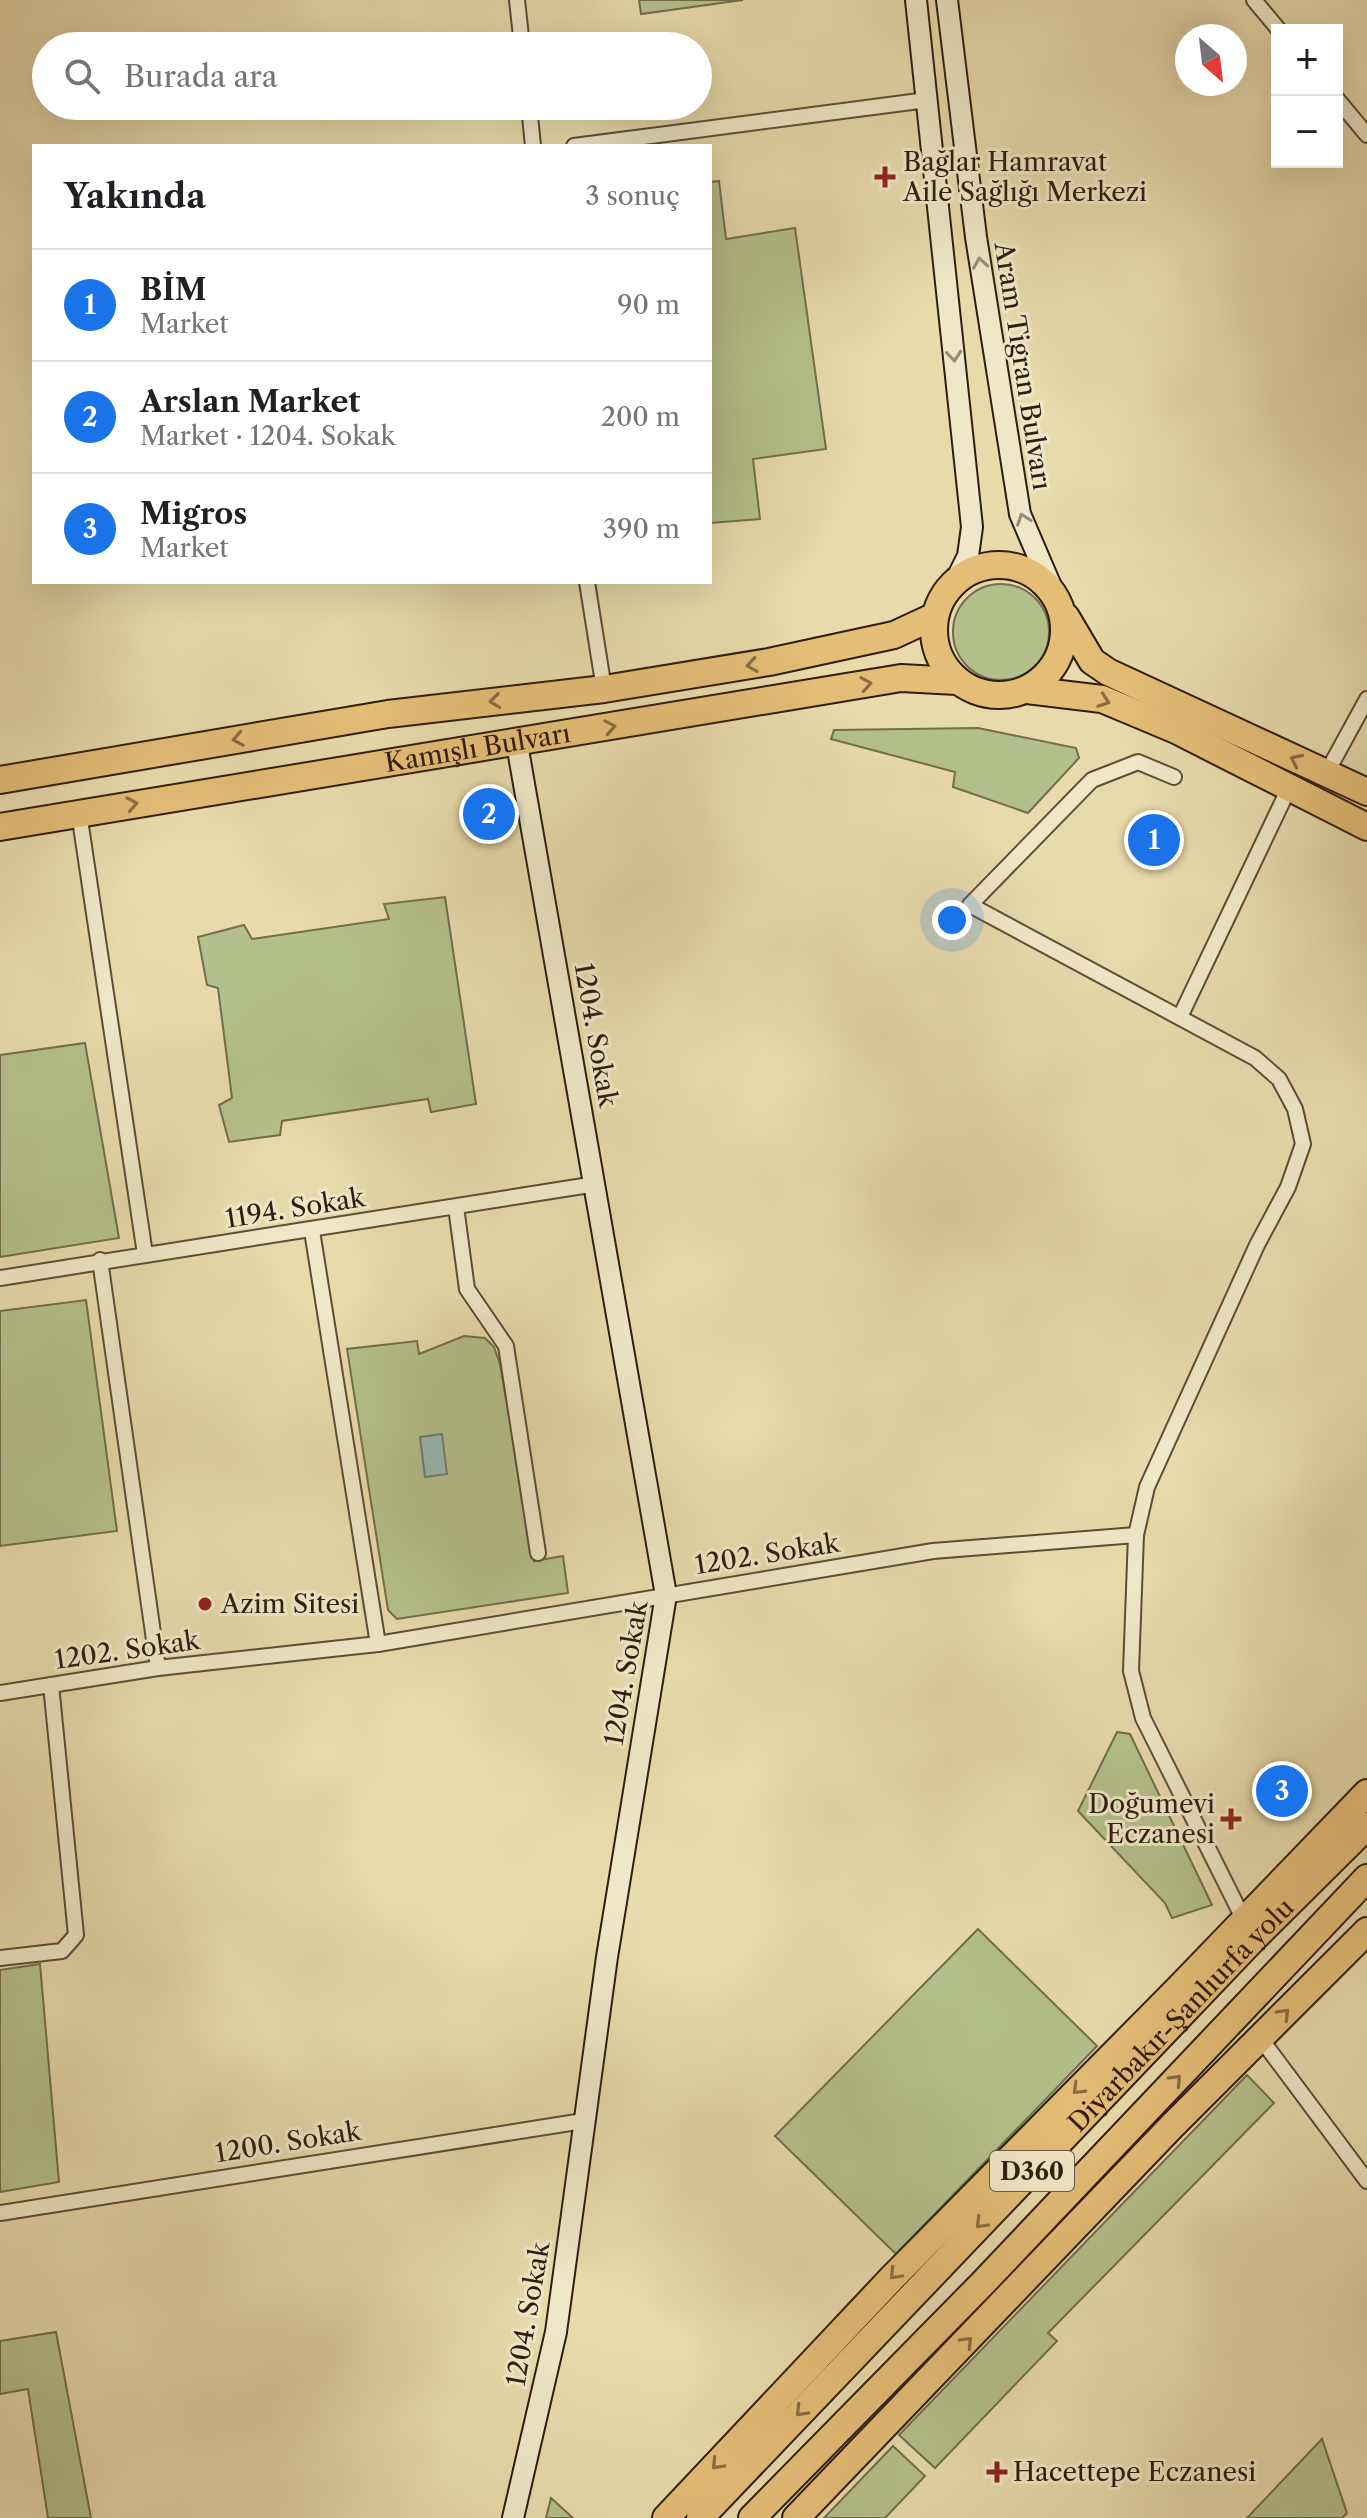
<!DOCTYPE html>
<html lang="tr">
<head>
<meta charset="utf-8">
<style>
  :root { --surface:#fff; --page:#f2f2f2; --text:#202124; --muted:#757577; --line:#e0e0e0; --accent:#1a73e8 }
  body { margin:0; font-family:"Libre Caslon Text",serif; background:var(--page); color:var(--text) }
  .controls { position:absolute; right:24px; top:24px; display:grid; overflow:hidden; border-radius:0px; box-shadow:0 8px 32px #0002 }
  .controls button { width:72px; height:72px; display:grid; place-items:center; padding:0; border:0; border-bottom:2px solid var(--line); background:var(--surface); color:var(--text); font:40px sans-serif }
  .compass { position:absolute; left:1175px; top:24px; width:72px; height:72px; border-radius:50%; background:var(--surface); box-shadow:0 8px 32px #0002; rotate:152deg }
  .you { position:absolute; left:952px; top:920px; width:28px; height:28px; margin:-20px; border:6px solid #fff; border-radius:50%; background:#1a73e8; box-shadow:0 0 0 12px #1a73e833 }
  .badge { display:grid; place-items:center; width:52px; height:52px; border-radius:50%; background:var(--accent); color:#fff; font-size:26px; font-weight:700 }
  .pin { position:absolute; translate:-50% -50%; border:4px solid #fff; box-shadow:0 2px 8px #0006 }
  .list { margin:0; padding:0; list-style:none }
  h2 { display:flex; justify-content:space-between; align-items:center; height:104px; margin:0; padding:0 32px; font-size:34px }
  h2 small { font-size:26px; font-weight:400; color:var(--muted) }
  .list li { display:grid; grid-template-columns:52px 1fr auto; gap:24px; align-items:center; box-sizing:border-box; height:112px; padding:0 32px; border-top:2px solid var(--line) }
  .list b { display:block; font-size:30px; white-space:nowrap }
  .list p { margin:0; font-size:26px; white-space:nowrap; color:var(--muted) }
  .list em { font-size:26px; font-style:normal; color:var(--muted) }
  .icon { flex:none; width:44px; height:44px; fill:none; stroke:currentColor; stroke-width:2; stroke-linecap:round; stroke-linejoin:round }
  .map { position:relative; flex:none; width:1367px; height:2518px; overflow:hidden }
  .search { position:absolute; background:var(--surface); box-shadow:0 8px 32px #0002; left:32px; top:32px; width:680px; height:88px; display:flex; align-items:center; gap:20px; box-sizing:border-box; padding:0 28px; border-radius:44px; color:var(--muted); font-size:30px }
  .panel { position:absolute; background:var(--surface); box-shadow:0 8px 32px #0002; left:32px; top:144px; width:680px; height:440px; border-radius:0px }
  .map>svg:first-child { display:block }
  .green { fill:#b4c08b; stroke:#726e4e; stroke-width:2 }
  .water { fill:#99b9b2; stroke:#6f7b71; stroke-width:2 }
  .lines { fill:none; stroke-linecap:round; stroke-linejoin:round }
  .street-casing { stroke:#5e4c37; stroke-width:18 }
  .secondary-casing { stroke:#301d10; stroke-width:24 }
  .highway-casing { stroke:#301d10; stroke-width:30 }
  .street { stroke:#f0e7c8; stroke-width:14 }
  .secondary { stroke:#f0e7c8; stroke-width:20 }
  .highway { stroke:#e4bd76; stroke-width:26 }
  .oneway { stroke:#9a8c75 }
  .oneway2 { stroke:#8a6d43 }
  .poi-dot { fill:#8f2418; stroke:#f0e7c8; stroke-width:3 }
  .labels { text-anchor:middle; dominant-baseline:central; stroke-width:6; stroke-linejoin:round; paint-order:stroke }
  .shield { fill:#f0e7c8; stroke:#6a5a47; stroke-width:2 }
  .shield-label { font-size:24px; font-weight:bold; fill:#301d10 }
  .poi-label { font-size:26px; fill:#301d10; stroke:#f0e7c8; text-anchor:start }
  .street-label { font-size:26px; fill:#301d10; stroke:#f0e7c8 }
</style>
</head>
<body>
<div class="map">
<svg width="1367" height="2518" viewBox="0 0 1367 2518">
  <rect width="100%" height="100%" fill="#e8daab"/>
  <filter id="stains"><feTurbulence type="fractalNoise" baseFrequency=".0025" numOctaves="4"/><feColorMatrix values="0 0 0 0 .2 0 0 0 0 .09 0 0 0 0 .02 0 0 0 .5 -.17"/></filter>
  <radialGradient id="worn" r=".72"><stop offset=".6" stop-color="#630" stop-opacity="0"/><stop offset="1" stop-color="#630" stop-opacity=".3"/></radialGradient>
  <g class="green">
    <path d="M639 0H743L641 14Z"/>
    <path d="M719 181 726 239 795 228 826 449 753 459 760 519 710 523V182Z"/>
    <circle cx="1001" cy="632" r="48"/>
    <path d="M978 728 1076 748 1079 758 1028 813 953 787 955 772 831 739 834 730Z"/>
    <path d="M445 897 476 1104 431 1112 428 1099 282 1121 280 1135 229 1142 219 1105 232 1098 218 988 207 985 198 937 244 925 252 939 389 919 384 904Z"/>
    <path d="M85 1043 119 1238 0 1257V1055Z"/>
    <path d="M86 1300 117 1531 0 1546V1311Z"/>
    <path d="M464 1336 485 1338 494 1347 500 1364 534 1561 563 1556 568 1593 397 1619 388 1610 347 1349 417 1341 419 1354Z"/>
    <path d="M1117 1732 1130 1734 1212 1905 1172 1918 1165 1903 1078 1811Z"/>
    <path d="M978 1929 1097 2046 896 2254 775 2136Z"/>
    <path d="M40 1964 59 2182 0 2192V1970Z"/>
    <path d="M1247 2075 1274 2103 1048 2333 1057 2341 935 2468 899 2435Z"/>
    <path d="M56 2332 91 2518H48L28 2389 0 2394V2341Z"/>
    <path d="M1322 2439 1347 2513 1342 2518H1247Z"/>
    <path d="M893 2446 925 2476 885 2518H824Z"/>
    <path d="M551 2498 573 2518H546Z"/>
  </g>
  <path class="water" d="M442 1434 447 1474 425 1477 420 1437Z"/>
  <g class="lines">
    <defs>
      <g id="street">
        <path d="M517 0 522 46"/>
        <path d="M1254 0 1279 30"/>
        <path d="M1337 99 1367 135"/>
        <path d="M529 106 533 146"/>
        <path d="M574 146 927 100"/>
        <path d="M587 582 604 689"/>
        <path d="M1326 774 1367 699"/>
        <path d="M79 813 145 1254"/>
        <path d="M1180 1017 1289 788"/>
        <path d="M456 1207 467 1289 506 1346 538 1553"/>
        <path d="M312 1231 378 1644"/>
        <path d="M100 1260 158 1668"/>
        <path d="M0 1278 596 1184"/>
        <path d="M1136 1535 1147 1487 1257 1245 1288 1187 1303 1144 1295 1109 1279 1079 1255 1058 970 905 1092 780 1138 762 1174 777"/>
        <path d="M0 1693 158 1668 378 1644 933 1551 1136 1535 1131 1671 1143 1718 1244 1920"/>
        <path d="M0 1958 62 1951 76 1935 51 1685"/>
        <path d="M1261 2039 1367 2181"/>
        <path d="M0 2213 583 2121"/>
      </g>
      <g id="secondary">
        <path d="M916 0 972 527 968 556 955 582"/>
        <path d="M947 0 976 237 1020 514 1053 591"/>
        <path d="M513 2518 556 2332 607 1957 666 1595 517 744"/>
      </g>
      <g id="highway">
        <circle cx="999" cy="630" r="65"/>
        <path d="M1066 617 1092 661 1108 672 1367 792"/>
        <path d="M1027 690 1102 699 1176 730 1367 827"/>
        <path d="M0 780 388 714 604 689 769 662 894 635 935 616"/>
        <path id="s1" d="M0 827 901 678 957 681"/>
        <path d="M666 2518 891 2279 1178 1989 1367 1793"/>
        <path id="s2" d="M700 2518 1256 1936 1367 1826"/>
        <path d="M752 2518 982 2284 1367 1878"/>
        <path d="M796 2518 1172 2126 1367 1931"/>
      </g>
    </defs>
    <use href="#street" class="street-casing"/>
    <use href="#secondary" class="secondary-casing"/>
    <use href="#highway" class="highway-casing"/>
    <use href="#street" class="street"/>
    <use href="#secondary" class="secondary"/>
    <use href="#highway" class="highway"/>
  </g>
  <defs><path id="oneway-chevron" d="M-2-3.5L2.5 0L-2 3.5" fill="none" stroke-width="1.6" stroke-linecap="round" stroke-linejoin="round" transform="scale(2)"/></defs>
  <g class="oneway">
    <use href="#oneway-chevron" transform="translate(980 263) rotate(-99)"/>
    <use href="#oneway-chevron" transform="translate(954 356) rotate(84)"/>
    <use href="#oneway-chevron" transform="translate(1023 519) rotate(-109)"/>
  </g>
  <g class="oneway2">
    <use href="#oneway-chevron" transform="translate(752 665) rotate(171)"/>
    <use href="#oneway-chevron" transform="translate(866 684) rotate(-9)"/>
    <use href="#oneway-chevron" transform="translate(495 701) rotate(173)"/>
    <use href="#oneway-chevron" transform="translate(1104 701) rotate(19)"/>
    <use href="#oneway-chevron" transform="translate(610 727) rotate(-10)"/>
    <use href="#oneway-chevron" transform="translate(238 739) rotate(170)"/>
    <use href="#oneway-chevron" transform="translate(1296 760) rotate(-155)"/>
    <use href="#oneway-chevron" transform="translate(132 804) rotate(-10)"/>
    <use href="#oneway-chevron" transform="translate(1284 2014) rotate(-46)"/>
    <use href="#oneway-chevron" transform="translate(1176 2080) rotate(-47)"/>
    <use href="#oneway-chevron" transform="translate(1078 2089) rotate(135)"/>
    <use href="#oneway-chevron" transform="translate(981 2223) rotate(134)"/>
    <use href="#oneway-chevron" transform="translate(895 2274) rotate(134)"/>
    <use href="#oneway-chevron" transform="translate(967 2342) rotate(-46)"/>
    <use href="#oneway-chevron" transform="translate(801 2411) rotate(134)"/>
    <use href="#oneway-chevron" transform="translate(717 2464) rotate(134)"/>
  </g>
  <g class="poi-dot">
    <path d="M881 165h8v8h8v8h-8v8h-8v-8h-8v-8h8z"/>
    <circle cx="205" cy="1604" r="8"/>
    <path d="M1227 1807h8v8h8v8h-8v8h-8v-8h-8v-8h8z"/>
    <path d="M993 2460h8v8h8v8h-8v8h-8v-8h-8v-8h8z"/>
  </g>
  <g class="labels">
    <rect class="shield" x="990" y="2151" width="84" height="40" rx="6"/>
    <g class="shield-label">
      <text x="1032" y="2171">D360</text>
    </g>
    <g class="poi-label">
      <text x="903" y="162">Bağlar Hamravat<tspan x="903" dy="30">Aile Sağlığı Merkezi</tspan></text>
      <text x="221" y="1604">Azim Sitesi</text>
      <text x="1215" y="1804" text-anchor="end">Doğumevi<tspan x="1215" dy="30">Eczanesi</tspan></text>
      <text x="1013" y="2472">Hacettepe Eczanesi</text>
    </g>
    <g class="street-label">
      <text transform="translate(1023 366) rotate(81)">Aram Tigran Bulvarı</text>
      <text stroke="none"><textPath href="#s1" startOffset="484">Kamışlı Bulvarı</textPath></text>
      <text transform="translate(596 1035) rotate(80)">1204. Sokak</text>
      <text transform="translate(295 1208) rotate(-9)">1194. Sokak</text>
      <text transform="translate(767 1554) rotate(-9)">1202. Sokak</text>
      <text transform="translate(127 1650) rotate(-8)">1202. Sokak</text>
      <text transform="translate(626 1673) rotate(-80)">1204. Sokak</text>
      <text stroke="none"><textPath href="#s2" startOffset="696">Diyarbakır-Şanlıurfa yolu</textPath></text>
      <text transform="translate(288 2142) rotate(-9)">1200. Sokak</text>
      <text transform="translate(528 2314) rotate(-80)">1204. Sokak</text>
    </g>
  </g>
  <rect width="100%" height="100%" filter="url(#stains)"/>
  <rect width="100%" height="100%" fill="url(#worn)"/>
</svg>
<div class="controls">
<button>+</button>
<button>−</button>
</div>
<svg class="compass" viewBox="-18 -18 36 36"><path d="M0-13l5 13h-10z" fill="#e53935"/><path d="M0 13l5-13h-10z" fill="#757577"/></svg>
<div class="you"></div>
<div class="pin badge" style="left:1154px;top:840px">1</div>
<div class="pin badge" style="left:489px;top:814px">2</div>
<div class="pin badge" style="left:1282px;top:1791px">3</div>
<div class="search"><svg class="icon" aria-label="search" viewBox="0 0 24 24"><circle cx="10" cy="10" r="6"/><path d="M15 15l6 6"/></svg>Burada ara</div>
<section class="panel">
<h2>Yakında<small>3 sonuç</small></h2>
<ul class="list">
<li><span class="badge">1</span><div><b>BİM</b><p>Market</p></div><em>90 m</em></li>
<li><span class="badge">2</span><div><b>Arslan Market</b><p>Market · 1204. Sokak</p></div><em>200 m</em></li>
<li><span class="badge">3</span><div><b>Migros</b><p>Market</p></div><em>390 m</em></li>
</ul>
</section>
</div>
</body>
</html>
